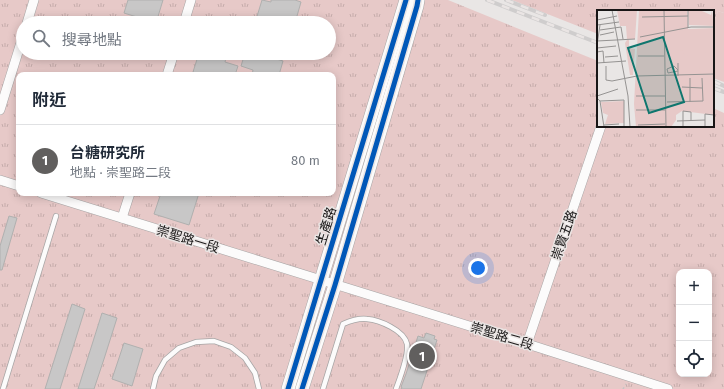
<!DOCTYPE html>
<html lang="zh-TW">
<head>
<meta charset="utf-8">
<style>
  :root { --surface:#fff; --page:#f2f2f3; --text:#1f2937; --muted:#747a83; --line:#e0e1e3; --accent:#615f5e }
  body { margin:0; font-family:"Fira Sans","Noto Sans TC",sans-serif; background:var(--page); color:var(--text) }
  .controls { position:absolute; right:12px; bottom:12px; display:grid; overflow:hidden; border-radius:8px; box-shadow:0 2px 10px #0003 }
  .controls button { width:36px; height:36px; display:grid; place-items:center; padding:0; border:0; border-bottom:1px solid var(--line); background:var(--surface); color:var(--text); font:20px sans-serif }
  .you { position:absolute; left:478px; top:268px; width:14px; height:14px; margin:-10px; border:3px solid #fff; border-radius:50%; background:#1a73e8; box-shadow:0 0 0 6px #1a73e833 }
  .badge { display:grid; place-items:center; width:26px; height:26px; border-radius:50%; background:var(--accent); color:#fff; font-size:13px; font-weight:700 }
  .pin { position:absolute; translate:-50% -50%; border:2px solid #fff; box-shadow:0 1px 4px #0006 }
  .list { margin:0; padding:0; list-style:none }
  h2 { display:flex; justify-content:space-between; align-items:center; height:52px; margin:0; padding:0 16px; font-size:17px }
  h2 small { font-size:13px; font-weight:400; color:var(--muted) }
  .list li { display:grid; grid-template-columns:26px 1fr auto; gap:12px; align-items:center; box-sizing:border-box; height:72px; padding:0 16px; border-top:1px solid var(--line) }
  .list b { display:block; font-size:15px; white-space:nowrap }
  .list p { margin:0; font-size:13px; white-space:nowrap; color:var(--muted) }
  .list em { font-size:13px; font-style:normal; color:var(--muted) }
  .icon { flex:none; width:22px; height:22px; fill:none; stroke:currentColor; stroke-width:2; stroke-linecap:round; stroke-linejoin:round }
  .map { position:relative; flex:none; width:724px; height:389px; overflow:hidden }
  .search { position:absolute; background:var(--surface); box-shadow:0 2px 10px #0003; left:16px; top:16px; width:320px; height:44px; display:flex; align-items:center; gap:10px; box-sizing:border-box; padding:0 14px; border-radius:22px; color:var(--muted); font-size:15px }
  .panel { position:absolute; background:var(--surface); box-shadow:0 2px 10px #0003; left:16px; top:72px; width:320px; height:124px; border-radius:8px }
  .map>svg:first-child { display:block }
  .grass { fill:url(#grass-tufts); fill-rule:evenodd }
  .garden { fill:#e7c9c8 }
  .building { fill:#c8c7c7; stroke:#b0b0af }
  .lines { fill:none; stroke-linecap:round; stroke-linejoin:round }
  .lane-casing { stroke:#a7a5a5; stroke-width:6 }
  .street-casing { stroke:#a7a5a5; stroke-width:10 }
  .secondary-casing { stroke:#a7a5a5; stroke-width:14 }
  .path { stroke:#c4c4c4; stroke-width:1.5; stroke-dasharray:2 3; stroke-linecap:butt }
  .lane { stroke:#fcfbfb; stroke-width:4.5 }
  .street { stroke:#fcfbfb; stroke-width:9 }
  .secondary { stroke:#fcfbfb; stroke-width:13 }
  .rail-casing { stroke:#cfcdcd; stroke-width:4 }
  .rail { stroke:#eae5e4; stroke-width:2.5; stroke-dasharray:8; stroke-linecap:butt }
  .cycleway-casing { stroke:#eae5e4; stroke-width:8 }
  .cycleway { stroke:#0057b8; stroke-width:5 }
  .labels { text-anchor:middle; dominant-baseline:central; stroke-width:3; stroke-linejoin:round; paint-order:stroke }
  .street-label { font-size:13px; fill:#181616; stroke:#eae5e4 }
  .inset-road { fill:none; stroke:#959392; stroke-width:1 }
  .view { fill:#0f766e; fill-opacity:0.15; stroke:#0f766e; stroke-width:2 }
  .inset-edge { fill:none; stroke:#181616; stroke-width:2 }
</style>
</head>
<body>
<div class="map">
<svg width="724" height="389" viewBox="0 0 724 389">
  <defs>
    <pattern id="grass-tufts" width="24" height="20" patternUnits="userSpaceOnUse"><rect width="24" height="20" fill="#e7c9c8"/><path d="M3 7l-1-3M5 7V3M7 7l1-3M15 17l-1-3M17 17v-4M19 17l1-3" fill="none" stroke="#c5acab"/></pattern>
  </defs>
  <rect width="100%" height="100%" fill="#e9e6e5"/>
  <g class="grass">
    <path d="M0 0H448L598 61V126H713V108L724 113V389H0ZM23 23H329V53H23ZM19 75H333V193H19ZM679 272H709V374H679Z"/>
    <path d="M512 0H724V13L718 11 713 24V11H598V34Z"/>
  </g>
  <path class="garden" d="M718 11 724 13V82L713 78V24Z"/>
  <g class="building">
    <path d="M128 0H163L156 23 124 13Z"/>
    <path d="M262 0 271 2V0H295L301 2 295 23H255Z"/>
    <path d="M199 53H227L225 62 238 66 235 75H201L193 72Z"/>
    <path d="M245 53H274L273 58 283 61 279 75H252L253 70 241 66Z"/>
    <path d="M161 193H199L189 225 154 214Z"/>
    <path d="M9 216 17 218 2 270H0V246Z"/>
    <path d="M72 304 85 309 60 389H45Z"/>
    <path d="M102 313 117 318 104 359 94 389H78Z"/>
    <path d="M426 333 435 336 434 339 437 340 421 389H401L402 387H401L406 374 418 336 424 338Z"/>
    <path d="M124 343 143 349 132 386 112 379Z"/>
  </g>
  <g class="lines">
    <defs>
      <g id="lane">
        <path d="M3 389 56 216"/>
        <path d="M153 389 156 376 165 360 179 348 196 342 214 341 231 347 245 358 255 373 259 389"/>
        <path d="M323 389 343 324C350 321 359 318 367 319 379 320 404 330 407 344 409 355 400 378 396 389"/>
      </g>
      <g id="street">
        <path d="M27 23 34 0"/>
        <path d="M184 23 191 0"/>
        <path d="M167 75 174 53"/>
        <path d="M0 110 23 36"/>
        <path d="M0 180 19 186"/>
        <path d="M41 193 537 347 668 389"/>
        <path d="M122 218 130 193"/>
        <path d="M527 344 601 126"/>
      </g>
      <g id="secondary">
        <path d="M288 389 406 0"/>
        <path d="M302 389 335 285 417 6 418 0"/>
      </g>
    </defs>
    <use href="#lane" class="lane-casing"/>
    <use href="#street" class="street-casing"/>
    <use href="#secondary" class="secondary-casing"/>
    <path class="path" d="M623 389 626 384"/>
    <use href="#lane" class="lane"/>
    <use href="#street" class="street"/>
    <use href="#secondary" class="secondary"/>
    <defs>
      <g id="rail">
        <path d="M487 0 598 43"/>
        <path d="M506 0 545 15"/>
        <path d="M713 81 724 86"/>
        <path d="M713 88 724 92"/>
      </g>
    </defs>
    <use href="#rail" class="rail-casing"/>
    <use href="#rail" class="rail"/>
    <defs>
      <g id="cycleway">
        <path d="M288 389 406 0"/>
        <path d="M302 389 335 285 417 6 418 0"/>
      </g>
    </defs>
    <use href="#cycleway" class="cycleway-casing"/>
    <use href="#cycleway" class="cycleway"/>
  </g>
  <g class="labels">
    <g class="street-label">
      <text transform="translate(326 226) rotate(-73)">生產路</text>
      <text transform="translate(564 235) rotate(-71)">崇賢五路</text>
      <text transform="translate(188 239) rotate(17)">崇聖路一段</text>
      <text transform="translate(502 336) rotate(17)">崇聖路二段</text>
    </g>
  </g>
  <g transform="translate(597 10)">
    <rect width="117" height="117" fill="#e9e6e5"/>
    <path d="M20 0H40L38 29H30L29 16H23ZM42 0H90L91 19 117 18V105L85 101 79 105V110L74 117H39L37 94ZM91 0H105V11H117V16L92 15ZM30 30H32V38L38 39 36 65H33L28 33Z" fill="#e7c9c8"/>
    <path d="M91 19H117V45L108 42V63H104L102 56 93 46 87 44 86 41 79 40V23ZM27 91V113L8 114 11 105 6 103 4 92Z" fill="#e7c9c8"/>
    <path d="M115 0 116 11H105V1L114 5Z" fill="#e7c9c8"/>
    <path class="inset-road" d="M15 0 31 86 33 117M67 0 69 117M91 0V18M45 7 91 6M0 10 20 6M0 15 22 12M3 20 24 17 26 29M3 25 17 22M43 27 94 17H117M0 31 38 29M0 35 3 15M0 38 19 36M0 42 6 41 7 53M41 46H67M8 47 21 46M0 53 29 51M81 53V66M9 56V70L15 71 40 66 117 64M81 60 77 56 70 59 71 63 81 61M93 68V92M85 77 105 78M0 86 21 79M39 86H68M0 88 3 91 7 117M3 91 27 90V117M70 92 106 91 105 68M39 100H68M80 111 108 110M7 115 22 114M41 115 68 114M86 117V101L94 102V110M108 117V104L117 105"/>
    <path class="view" d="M66 27 87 92 52 103 31 38Z"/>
    <rect width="117" height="117" class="inset-edge"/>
  </g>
</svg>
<div class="controls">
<button>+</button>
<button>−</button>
<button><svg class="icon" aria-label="locate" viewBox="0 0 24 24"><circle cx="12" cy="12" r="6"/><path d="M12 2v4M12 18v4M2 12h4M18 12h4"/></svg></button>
</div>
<div class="you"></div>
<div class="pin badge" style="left:422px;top:356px">1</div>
<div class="search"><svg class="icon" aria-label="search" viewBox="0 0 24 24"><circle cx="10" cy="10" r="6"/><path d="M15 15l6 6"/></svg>搜尋地點</div>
<section class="panel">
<h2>附近<small></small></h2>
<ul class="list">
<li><span class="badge">1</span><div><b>台糖研究所</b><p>地點 · 崇聖路二段</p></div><em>80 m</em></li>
</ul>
</section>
</div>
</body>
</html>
